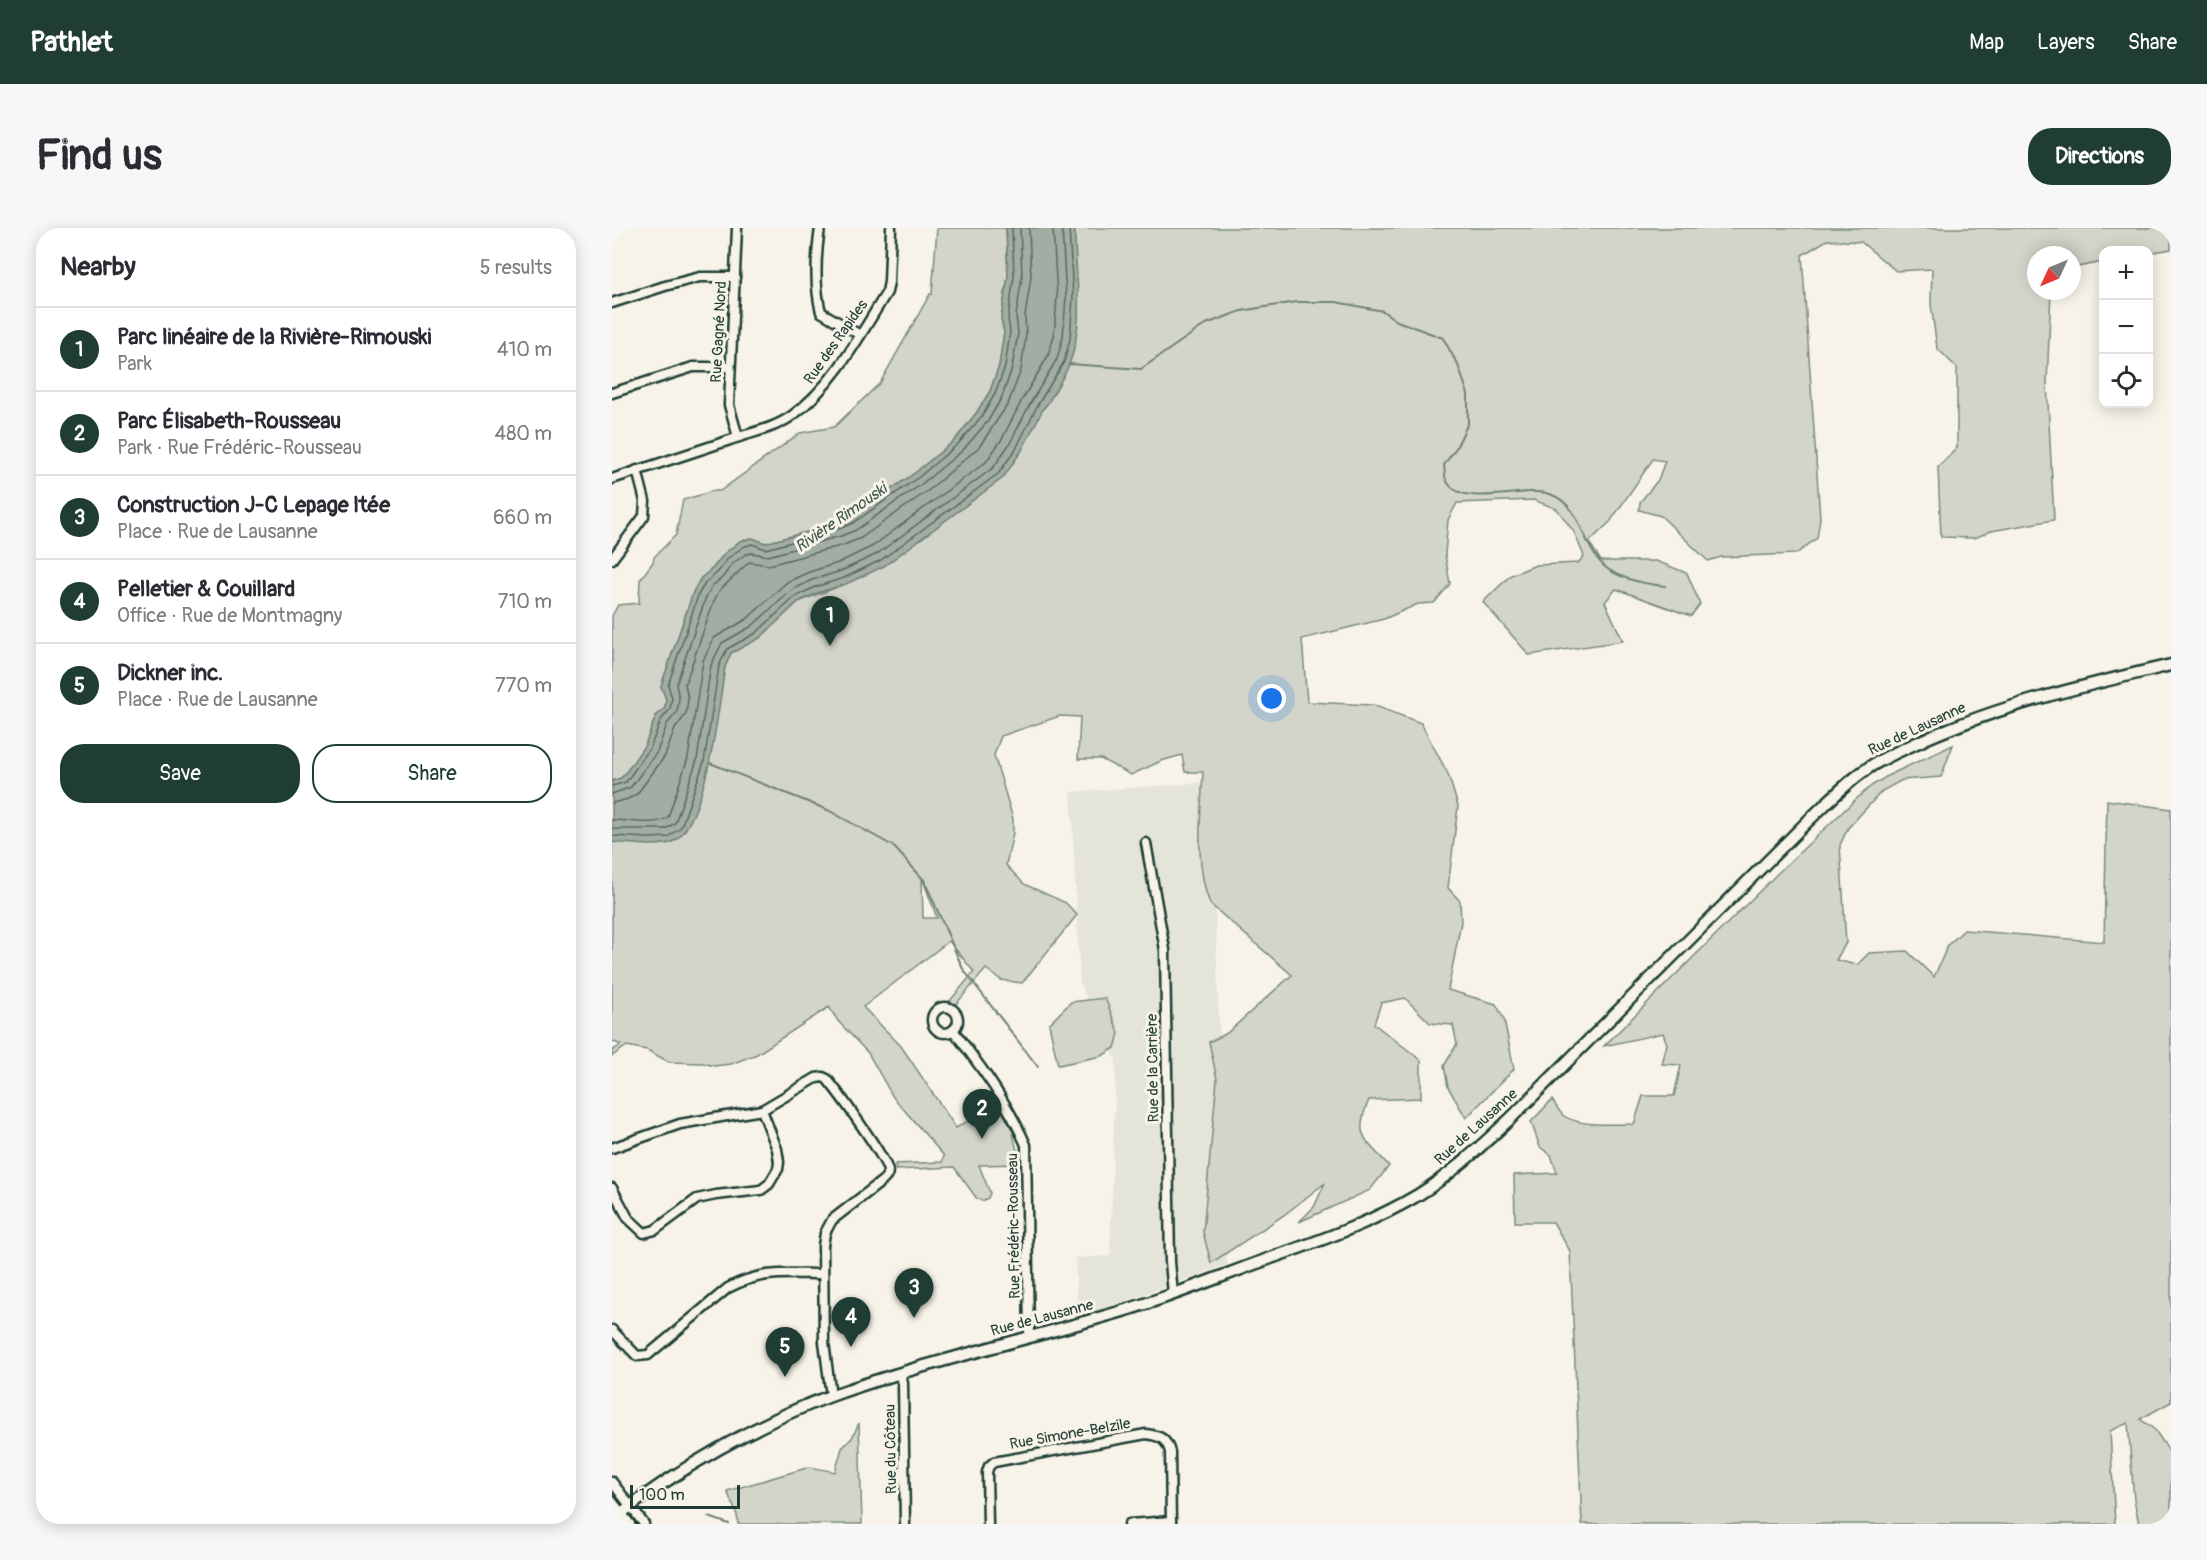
<!DOCTYPE html>
<html lang="en">
<head>
<meta charset="utf-8">
<style>
  :root { --surface:#fff; --page:#f7f7f7; --text:#2b2b33; --muted:#7c7c81; --line:#e1e1e2; --accent:#1f3d34 }
  body { margin:0; font-family:Pangolin,sans-serif; background:var(--page); color:var(--text) }
  .controls { position:absolute; right:18px; top:18px; display:grid; overflow:hidden; border-radius:12px; box-shadow:0 3px 15px #0003 }
  .controls button { width:54px; height:54px; display:grid; place-items:center; padding:0; border:0; border-bottom:2px solid var(--line); background:var(--surface); color:var(--text); font:30px sans-serif }
  .compass { position:absolute; left:1415px; top:18px; width:54px; height:54px; border-radius:50%; background:var(--surface); box-shadow:0 3px 15px #0003; rotate:226deg }
  .scale { position:absolute; left:18px; bottom:15px; width:110px; box-sizing:border-box; padding-left:6px; border:3px solid #1f3d34; border-top:0; font-size:16px; line-height:21px; white-space:nowrap; color:#1f3d34; -webkit-text-stroke:4px #f7f3e8; paint-order:stroke }
  .you { position:absolute; left:660px; top:471px; width:21px; height:21px; margin:-15px; border:4px solid #fff; border-radius:50%; background:#1a73e8; box-shadow:0 0 0 9px #1a73e833 }
  .badge { display:grid; place-items:center; width:39px; height:39px; border-radius:50%; background:var(--accent); color:#fff; font-size:20px; font-weight:700 }
  .pin { position:absolute; translate:-50% -50px; filter:drop-shadow(0 2px 3px #0008) }
  .pin::after { content:''; position:absolute; top:32px; width:21px; height:18px; background:inherit; clip-path:polygon(0 0,100% 0,50% 100%) }
  .list { margin:0; padding:0; list-style:none }
  h2 { display:flex; justify-content:space-between; align-items:center; height:78px; margin:0; padding:0 24px; font-size:26px }
  h2 small { font-size:20px; font-weight:400; color:var(--muted) }
  .list li { display:grid; grid-template-columns:39px 1fr auto; gap:18px; align-items:center; box-sizing:border-box; height:84px; padding:0 24px; border-top:2px solid var(--line) }
  .list b { display:block; font-size:22px; white-space:nowrap }
  .list p { margin:0; font-size:20px; white-space:nowrap; color:var(--muted) }
  .list em { font-size:20px; font-style:normal; color:var(--muted) }
  .actions { display:flex; gap:12px; padding:18px 24px }
  .actions a { flex:1; padding:14px 0; border:2px solid var(--accent); border-radius:24px; text-align:center; font-size:21px; color:var(--accent) }
  .actions .main { background:var(--accent); color:#fff }
  .icon { flex:none; width:33px; height:33px; fill:none; stroke:currentColor; stroke-width:2; stroke-linecap:round; stroke-linejoin:round }
  .map { position:relative; flex:none; width:1559px; height:1296px; overflow:hidden; border-radius:24px }
  header { display:flex; align-items:center; gap:36px; box-sizing:border-box; height:84px; padding:0 30px; background:var(--accent); color:#fff }
  header strong { font-size:28px }
  nav { display:flex; gap:33px; margin-inline-start:auto; font-size:21px }
  .intro { display:flex; align-items:center; justify-content:space-between; box-sizing:border-box; height:144px; padding:0 36px }
  h1 { margin:0; font-size:42px }
  .button { padding:15px 27px; border-radius:24px; background:var(--accent); color:#fff; font-size:21px; font-weight:700 }
  main { display:flex; gap:36px; padding:0 36px }
  aside { flex:1; background:var(--surface); border-radius:24px; box-shadow:0 3px 15px #0003 }
  .map>svg:first-child { display:block }
  .built { fill:#e5e4d9 }
  .green { fill:#d3d5ca; stroke:#79897f; stroke-width:1.5; fill-rule:evenodd }
  .water { fill:#a4ada3; stroke:#6f8077; stroke-width:1.5 }
  .lines { fill:none; stroke-linecap:round; stroke-linejoin:round }
  .shore { stroke:#546a60; stroke-width:1.5 }
  .stream { stroke:#6f8077; stroke-width:2 }
  .minor-casing { stroke:#1f3d34; stroke-width:13 }
  .tertiary-casing { stroke:#1f3d34; stroke-width:15 }
  .minor { stroke:#f7f3e8; stroke-width:8 }
  .tertiary { stroke:#f7f3e8; stroke-width:10 }
  .labels { text-anchor:middle; dominant-baseline:central; stroke-width:6; stroke-linejoin:round; paint-order:stroke }
  .street-label { font-size:15px; fill:#1f3d34; stroke:#f7f3e8 }
  .water-label { font-size:16px; font-style:italic; fill:#405950; stroke:#f7f3e8 }
</style>
</head>
<body>
<header>
<strong>Pathlet</strong>
<nav><a>Map</a><a>Layers</a><a>Share</a></nav>
</header>
<div class="intro"><h1>Find us</h1><a class="button">Directions</a></div>
<main>
<aside>
<h2>Nearby<small>5 results</small></h2>
<ul class="list">
<li><span class="badge">1</span><div><b>Parc linéaire de la Rivière-Rimouski</b><p>Park</p></div><em>410 m</em></li>
<li><span class="badge">2</span><div><b>Parc Élisabeth-Rousseau</b><p>Park · Rue Frédéric-Rousseau</p></div><em>480 m</em></li>
<li><span class="badge">3</span><div><b>Construction J-C Lepage ltée</b><p>Place · Rue de Lausanne</p></div><em>660 m</em></li>
<li><span class="badge">4</span><div><b>Pelletier &amp; Couillard</b><p>Office · Rue de Montmagny</p></div><em>710 m</em></li>
<li><span class="badge">5</span><div><b>Dickner inc.</b><p>Place · Rue de Lausanne</p></div><em>770 m</em></li>
</ul>
<div class="actions"><a class="main">Save</a><a>Share</a></div>
</aside>
<div class="map">
<svg width="1559" height="1296" viewBox="0 0 1559 1296">
  <rect width="100%" height="100%" fill="#f7f3e8"/>
  <filter id="ink" filterUnits="userSpaceOnUse"><feTurbulence type="fractalNoise" baseFrequency=".0167" numOctaves="2"/><feDisplacementMap in="SourceGraphic" scale="12" xChannelSelector="R" yChannelSelector="G"/><feConvolveMatrix kernelMatrix="1 2 1 2 8 2 1 2 1" color-interpolation-filters="sRGB"/></filter>
  <g filter="url(#ink)">
    <path class="built" d="M599 554 615 1037 466 1090 463 1030 498 1028 504 831 468 756 459 564Z"/>
    <g class="green">
      <path d="M325 0H394L396 48 389 91 392 104 387 138 378 163 365 184 343 212 304 244 238 290 226 296 153 315 140 310 128 313 112 326 101 340 89 350 82 362 49 458 54 471 53 480 44 488 33 517 15 543 9 550 0 553V388L6 377 27 375 28 352 41 334 42 329 64 307 71 272 101 263H108L188 205 222 199 268 155 318 66H320Z"/>
      <path d="M463 0H1559V21L1537 25 1536 22H1492L1491 34 1460 40V27H1424V63H1439L1435 155 1442 292 1379 303 1363 310 1329 309 1326 239 1345 220V140L1325 120 1319 76 1320 41 1284 43 1249 14 1215 12 1190 27 1208 290 1205 310 1184 326 1109 329 1096 333 1049 288 1027 282 1028 274 1046 252 1053 233 1041 231 998 294 977 314 989 333H1044L1075 345 1088 376 1079 388 1004 361 993 374 1011 413 917 427 871 374 899 347 924 337 966 335 972 328 962 304 945 281 922 272 845 275 836 292 833 326 838 356 822 375 806 376 772 391 690 411 695 474 761 477 809 495 836 546 846 578 836 660 848 673 849 694 836 762 884 776 892 791 902 841 854 890 836 859 832 838 845 816 841 797 818 795 793 770 769 775 762 796 809 832V870L757 872C741 908 753 911 777 938L758 962 687 994 702 979 713 955 672 987 599 1035 591 1004 605 851 597 814 615 805 680 747 598 676C582 635 589 588 591 544H573L570 527 549 533 519 547 489 531H466L468 489 448 488 389 508 382 527 401 591V605L394 637 412 656 454 675 465 687 410 755 389 752 374 741 344 776 337 774 362 744 337 713 251 779 289 818 344 900 386 875 400 901 408 936 367 937 378 965 376 970 370 973 365 971 342 939 284 942 283 936 330 934 332 928 281 869 256 825 226 793 217 779 145 826 119 836 102 838 91 835 57 834 35 822 15 818 0 828V823L9 817 0 813V614H6L108 469 113 439 119 425 148 410 186 374 223 360 302 314 463 4ZM310 652H311L325 690H311Z"/>
      <path d="M1341 517 1329 549 1290 552 1270 563 1236 600 1228 617 1234 715 1224 732 1245 737 1257 725 1295 723 1322 749 1336 717 1352 702 1492 714 1495 572 1559 581V1174L1528 1191 1543 1202 1559 1226V1296H1527L1522 1272 1516 1195 1498 1203 1503 1296H970L958 1023 941 994H903L902 947 945 945 939 927 928 919 919 894 940 872C944 877 947 884 952 888 968 899 1003 896 1022 896L1031 868H1062L1069 837 1050 836 1055 816 1051 805 992 818 1169 642 1241 574 1259 558 1277 547Z"/>
      <path d="M493 770 507 805 503 820 490 828 446 837 437 796 459 774Z"/>
      <path d="M247 1195 250 1296H126L125 1287 115 1263 198 1239 223 1244 230 1220 240 1210Z"/>
    </g>
    <path class="water" d="M394 0H463C462 45 474 90 458 134 453 148 443 162 436 175L431 181 410 222 391 250 272 338 234 356 205 365 186 374 148 410 119 425 113 439C107 476 95 597 60 614 47 620 15 615 0 614V553L9 550 15 543 33 517 44 488 53 480 54 471 49 458 82 362 89 350 101 340 112 326 128 313 140 310 153 315 226 296 238 290 304 244 343 212 365 184 378 163 387 138 392 104 389 91 396 48Z"/>
    <g class="lines">
      <g class="shore">
        <path d="M0 558 14 554 38 520 49 492 58 481 60 470 56 457 87 365 94 354 106 344 116 330 131 319 140 316 154 321 227 301 241 295 307 249 346 216 370 188 383 166 393 139 398 104 396 90 402 48 400 0"/>
        <path d="M0 566 19 559 45 524 55 496 65 484 67 470 64 457 94 369 100 358 111 349 121 335 134 326 140 325 156 328 229 308 244 302 311 255 351 222 376 193 390 169 400 140 406 105 404 88 410 48 408 0"/>
        <path d="M0 575 16 571 25 566 53 528 63 501 74 486 76 471 73 456 102 373 107 363 137 334 157 337 232 317 249 310 317 262 367 219 396 176 409 142 414 107 413 88 419 49 417 0"/>
        <path d="M0 592C16 592 43 599 56 589L76 530 91 433 102 410 135 391 175 354 197 344 226 335 261 318 374 234 390 211 411 170 436 128 442 108 445 69 441 0"/>
        <path d="M0 601H53L63 595 85 532 99 437 110 415 140 398 180 362 200 352 229 343 265 326 381 240 398 215 419 174 445 131 451 109 454 69 450 0"/>
        <path d="M0 608 36 610 56 609 69 599 92 534 107 438 115 421 144 405 183 369 203 359 232 350 269 332 387 245 405 219 425 178 452 134 458 111 461 69 457 0"/>
      </g>
      <g class="stream">
        <path d="M457 136 529 141 594 96 629 83 684 74H724L771 83 785 93 831 110 846 137 856 166V195L844 220 832 237C833 241 832 247 834 251 846 283 913 257 938 266 971 278 969 317 992 338 1008 352 1033 356 1053 358"/>
        <path d="M98 535 216 582 281 618 312 652 351 741 426 839"/>
        <path d="M97 1289 117 1296"/>
      </g>
      <defs>
        <g id="minor">
          <path d="M125 0 117 177 126 209"/>
          <path d="M208 0C204 27 202 57 209 84L248 107"/>
          <path d="M0 75 53 58 88 49H123"/>
          <path d="M0 165 81 139H118"/>
          <path d="M0 251C39 238 78 225 118 212 140 204 162 201 181 187 223 156 248 107 275 64L277 54 279 0"/>
          <path d="M0 331 32 288 33 273 25 242"/>
          <path d="M534 615 553 722 558 1034 561 1066"/>
          <circle cx="333" cy="792" r="13"/>
          <path d="M341 802C369 839 396 875 414 917L417 1108"/>
          <path d="M0 920 68 896 150 882 204 850 211 849 215 851C226 864 274 930 276 943 276 948 273 951 269 954L220 992 213 1005 211 1018 212 1114 219 1168"/>
          <path d="M0 960 16 990 32 1005 43 1002 85 971 104 967 149 962 157 956 166 941 167 934 165 921 150 882"/>
          <path d="M0 1102 25 1128 36 1127 116 1060C150 1042 174 1046 211 1046"/>
          <path d="M288 1145 291 1155 293 1296"/>
          <path d="M0 1254 32 1296"/>
          <path d="M0 1273 18 1296"/>
          <path d="M376 1296 375 1244 377 1238 382 1234 534 1206C548 1208 554 1210 558 1224L559 1296"/>
          <path d="M517 1296 559 1293"/>
        </g>
        <path id="tertiary" d="M0 1292C64 1242 145 1195 221 1167 309 1136 400 1115 490 1089 542 1075 594 1054 645 1035 700 1015 756 997 806 967 840 946 869 918 898 891L1197 592C1215 575 1232 557 1252 543 1270 529 1293 521 1313 511 1392 476 1475 457 1559 437"/>
      </defs>
      <use href="#minor" class="minor-casing"/>
      <use href="#tertiary" class="tertiary-casing"/>
      <use href="#minor" class="minor"/>
      <use href="#tertiary" class="tertiary"/>
    </g>
  </g>
  <g class="labels">
    <g class="street-label">
      <text transform="translate(107 104) rotate(-87)">Rue Gagné Nord</text>
      <text transform="translate(224 114) rotate(-55)">Rue des Rapides</text>
      <text transform="translate(1305 501) rotate(-25)">Rue de Lausanne</text>
      <text transform="translate(541 840) rotate(-91)">Rue de la Carrière</text>
      <text transform="translate(864 899) rotate(-42)">Rue de Lausanne</text>
      <text transform="translate(402 998) rotate(-91)">Rue Frédéric-Rousseau</text>
      <text transform="translate(430 1090) rotate(-15)">Rue de Lausanne</text>
      <text transform="translate(458 1206) rotate(-10)">Rue Simone-Belzile</text>
      <text transform="translate(279 1221) rotate(-91)">Rue du Côteau</text>
    </g>
    <g class="water-label">
      <text transform="translate(229 290) rotate(-35)">Rivière Rimouski</text>
    </g>
  </g>
</svg>
<div class="controls">
<button>+</button>
<button>−</button>
<button><svg class="icon" aria-label="locate" viewBox="0 0 24 24"><circle cx="12" cy="12" r="6"/><path d="M12 2v4M12 18v4M2 12h4M18 12h4"/></svg></button>
</div>
<svg class="compass" viewBox="-18 -18 36 36"><path d="M0-13l5 13h-10z" fill="#e53935"/><path d="M0 13l5-13h-10z" fill="#7c7c81"/></svg>
<div class="scale">100 m</div>
<div class="you"></div>
<div class="pin badge" style="left:218px;top:418px">1</div>
<div class="pin badge" style="left:370px;top:911px">2</div>
<div class="pin badge" style="left:302px;top:1090px">3</div>
<div class="pin badge" style="left:239px;top:1119px">4</div>
<div class="pin badge" style="left:173px;top:1149px">5</div>
</div>
</main>
</body>
</html>
